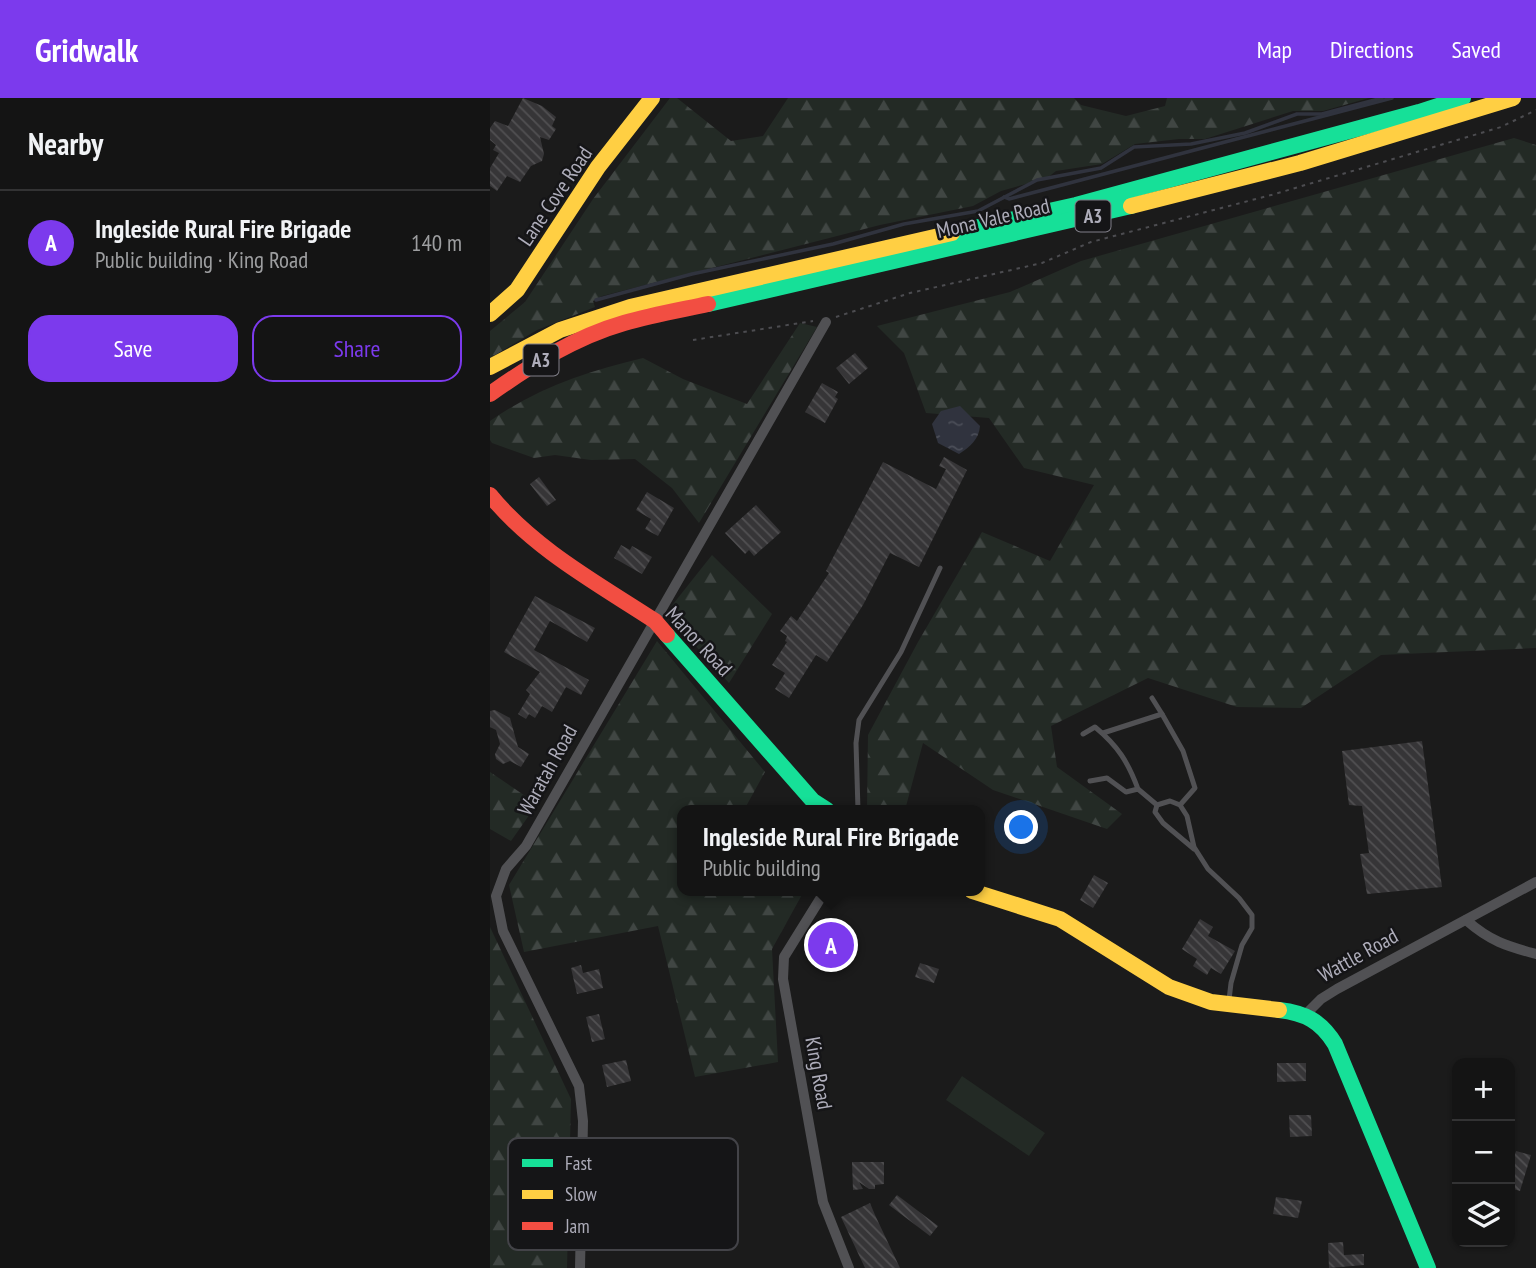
<!DOCTYPE html>
<html lang="en">
<head>
<meta charset="utf-8">
<style>
  :root { --surface:#141414; --page:#212122; --text:#f1f3f6; --muted:#9d9ea0; --line:#333334; --accent:#7c3aed }
  body { margin:0; font-family:"PT Sans Narrow",sans-serif; background:var(--page); color:var(--text) }
  .controls { position:absolute; right:21px; bottom:21px; display:grid; overflow:hidden; border-radius:14px; box-shadow:0 2px 5px #0004 }
  .controls button { width:63px; height:63px; display:grid; place-items:center; padding:0; border:0; border-bottom:2px solid var(--line); background:var(--surface); color:var(--text); font:35px sans-serif }
  .you { position:absolute; left:532px; top:730px; width:24px; height:24px; margin:-18px; border:5px solid #fff; border-radius:50%; background:#1a73e8; box-shadow:0 0 0 10px #1a73e833 }
  .badge { display:grid; place-items:center; width:46px; height:46px; border-radius:50%; background:var(--accent); color:#fff; font-size:23px; font-weight:700 }
  .pin { position:absolute; translate:-50% -50%; border:4px solid #fff; box-shadow:0 2px 7px #0006 }
  .popup { position:absolute; left:187px; top:707px; width:308px; height:91px; box-sizing:border-box; display:grid; place-content:center; border-radius:14px; background:var(--surface); filter:drop-shadow(0 2px 5px #0005); font-size:23px; white-space:nowrap; color:var(--muted) }
  .popup b { font-size:26px; color:var(--text) }
  .popup::after { content:''; position:absolute; left:50%; top:100%; margin-left:-14px; border:14px solid transparent; border-top-color:var(--surface) }
  .list { margin:0; padding:0; list-style:none }
  h2 { display:flex; justify-content:space-between; align-items:center; height:91px; margin:0; padding:0 28px; font-size:30px }
  h2 small { font-size:23px; font-weight:400; color:var(--muted) }
  .list li { display:grid; grid-template-columns:46px 1fr auto; gap:21px; align-items:center; box-sizing:border-box; height:105px; padding:0 28px; border-top:2px solid var(--line) }
  .list b { display:block; font-size:26px; white-space:nowrap }
  .list p { margin:0; font-size:23px; white-space:nowrap; color:var(--muted) }
  .list em { font-size:23px; font-style:normal; color:var(--muted) }
  .actions { display:flex; gap:14px; padding:21px 28px }
  .actions a { flex:1; padding:16px 0; border:2px solid var(--accent); border-radius:21px; text-align:center; font-size:24px; color:var(--accent) }
  .actions .main { background:var(--accent); color:#fff }
  .icon { flex:none; width:38px; height:38px; fill:none; stroke:currentColor; stroke-width:2; stroke-linecap:round; stroke-linejoin:round }
  .map { position:relative; flex:none; width:1046px; height:1170px; overflow:hidden }
  header { display:flex; align-items:center; gap:42px; box-sizing:border-box; height:98px; padding:0 35px; background:var(--accent); color:#fff }
  header strong { font-size:33px }
  nav { display:flex; gap:38px; margin-inline-start:auto; font-size:24px }
  main { display:flex }
  aside { flex:1; background:var(--surface) }
  .map>svg:first-child { display:block }
  .forest { fill:url(#forest-firs) }
  .park { fill:#232a25 }
  .water { fill:url(#water-ripples) }
  .lines { fill:none; stroke-linecap:round; stroke-linejoin:round }
  .stream { stroke:#30333e; stroke-width:3.5 }
  .building { fill:url(#building-back-hatch) }
  .path { stroke:#4c4c50; stroke-width:2; stroke-dasharray:3.5 5; stroke-linecap:butt }
  .lane { stroke:#515154; stroke-width:5 }
  .street { stroke:#515154; stroke-width:10 }
  .fast { stroke:#16e098; stroke-width:16 }
  .slow { stroke:#ffcf43; stroke-width:16 }
  .jam { stroke:#f24e42; stroke-width:16 }
  .labels { text-anchor:middle; dominant-baseline:central; stroke-width:5; stroke-linejoin:round; paint-order:stroke }
  .shield { fill:#151517; stroke:#807f89; stroke-width:2 }
  .shield-label { font-size:19px; font-weight:bold; fill:#aeadba }
  .street-label { font-size:21px; fill:#aeadba; stroke:#151517 }
  .key { fill:#151517; stroke:#434348; stroke-width:2 }
  .key-label { font-size:19px; fill:#aeadba }
</style>
</head>
<body>
<header>
<strong>Gridwalk</strong>
<nav><a>Map</a><a>Directions</a><a>Saved</a></nav>
</header>
<main>
<aside>
<h2>Nearby<small></small></h2>
<ul class="list">
<li><span class="badge">A</span><div><b>Ingleside Rural Fire Brigade</b><p>Public building · King Road</p></div><em>140 m</em></li>
</ul>
<div class="actions"><a class="main">Save</a><a>Share</a></div>
</aside>
<div class="map">
<svg width="1046" height="1170" viewBox="0 0 1046 1170">
  <defs>
    <pattern id="forest-firs" width="22" height="20" patternUnits="userSpaceOnUse" patternTransform="scale(1.75)"><rect width="22" height="20" fill="#232a25"/><path d="M5 1l3.5 6h-7zM16 11l3.5 6h-7z" fill="#404643"/></pattern>
    <pattern id="water-ripples" width="26" height="14" patternUnits="userSpaceOnUse" patternTransform="scale(1.75)"><rect width="26" height="14" fill="#30333e"/><path d="M2 4q2-2 4 0t4 0M15 11q2-2 4 0t4 0" fill="none" stroke="#4b4e58"/></pattern>
    <pattern id="building-back-hatch" width="6" height="6" patternUnits="userSpaceOnUse" patternTransform="scale(1.75)"><rect width="6" height="6" fill="#363537"/><path d="M-1 5l2 2M0 0l6 6M5-1l2 2" fill="none" stroke="#515052"/></pattern>
  </defs>
  <rect width="100%" height="100%" fill="#1b1b1b"/>
  <g class="forest">
    <path d="M180 0H187L241 43 273 38 298 0H584L591 7 636 18 675 8 677 0H879L833 13H803L715 41H689L645 46 612 66 566 73 557 80 511 93 483 108 390 127 112 198 103 203 105 209 47 232 0 260V233L35 204 103 101Z"/>
    <path d="M1024 40 1046 47V550L891 557 811 610 747 609 658 580 561 628 567 669 632 716 617 731 503 692 433 645 415 712H377L378 637 428 544 492 434 560 463 604 387 534 370 499 320 436 315 414 255 387 228 520 194 591 163Z"/>
    <path d="M310 225 327 229 209 425 182 390 145 361 101 362 65 357 44 360 2 345 0 342V323C47 290 98 273 153 260L193 281 257 306Z"/>
    <path d="M222 457 282 516 239 585 176 515Z"/>
    <path d="M167 543 275 674 254 712H192V793H314L282 851 288 964 205 979 168 828 34 854 19 787Z"/>
    <path d="M0 674 47 706 21 743 0 731Z"/>
    <path d="M0 829 81 1001 77 1170H0Z"/>
  </g>
  <path class="park" d="M472 978 555 1035 539 1058 456 1002Z"/>
  <path class="water" d="M470 308 490 328C489 341 480 349 469 356L448 345 442 326 451 313Z"/>
  <g class="lines">
    <g class="stream">
      <path d="M514 99 519 101 902 0"/>
      <path d="M106 202 202 176 343 146 414 126 488 113 547 82 611 70 644 49 701 46 755 35 807 16H832L892 0"/>
    </g>
  </g>
  <g class="building">
    <path d="M33 0 52 8 66 19 62 28 66 31 59 42 50 39 54 56 52 63 41 68 30 84 17 78 7 93 0 88V70L9 55 3 52 6 47 0 42V30L5 23 18 28Z"/>
    <path d="M365 255 378 270 359 286 346 270Z"/>
    <path d="M332 285 348 294 345 299 348 301 335 325 315 314Z"/>
    <path d="M454 359 477 372 429 469 400 455 373 507 337 564 326 557 299 600 285 591 295 575 282 567 297 544 295 543 297 538 290 533 301 518 307 523 339 475 336 473 393 364 446 391 456 371 449 368Z"/>
    <path d="M49 379 66 402 57 408 40 386Z"/>
    <path d="M157 394 184 410 168 438 155 431 161 421 146 412Z"/>
    <path d="M266 407 291 434 264 458 259 452 255 456 235 435Z"/>
    <path d="M131 447 140 452 142 448 162 459 152 476 124 460Z"/>
    <path d="M45 498 105 530 97 544 60 523 44 552 99 582 91 597 76 589 62 614 52 608 45 620 39 616 36 621 28 616 40 596 36 592 50 574 14 554Z"/>
    <path d="M5 612 20 620 28 649 39 656 31 669 20 663 13 666 6 661 5 656 10 646 6 632 0 629V613Z"/>
    <path d="M932 643 952 789 877 796 870 756 879 755 872 708 859 707 852 653Z"/>
    <path d="M604 777 618 785 603 810 590 802Z"/>
    <path d="M710 821 723 829 718 838 745 853 731 876 721 870 717 877 703 868 707 861 692 851Z"/>
    <path d="M336 832 350 840 333 870 319 862Z"/>
    <path d="M430 865 449 871 444 885 425 879Z"/>
    <path d="M91 867 93 875 109 871 113 890 87 896 81 870Z"/>
    <path d="M109 916 115 941 102 944 96 919Z"/>
    <path d="M136 962 141 983 117 989 112 967Z"/>
    <path d="M787 965H816V983L787 984Z"/>
    <path d="M799 1017H821L822 1038 800 1039Z"/>
    <path d="M1026 1053 1041 1057 1030 1093 1020 1090V1071Z"/>
    <path d="M362 1064H394V1086L385 1087V1091H379L369 1084 373 1091 363 1092Z"/>
    <path d="M143 1069 147 1092 129 1096 132 1111 121 1113 113 1075Z"/>
    <path d="M407 1097 448 1128 440 1138 399 1107Z"/>
    <path d="M786 1099 812 1103 808 1120 783 1116Z"/>
    <path d="M380 1105 385 1117 410 1170H375L351 1119Z"/>
    <path d="M853 1144 854 1157 874 1156V1167L839 1170 838 1145Z"/>
  </g>
  <g class="lines">
    <g class="path">
      <path d="M346 219 420 195 552 165 601 144 785 96 1011 29 1046 12"/>
      <path d="M203 242 323 223"/>
    </g>
    <g class="lane">
      <path d="M662 600 672 616"/>
      <path d="M613 635 672 616 693 653 705 690 690 707"/>
      <path d="M593 636 605 629C628 648 638 664 648 691"/>
      <path d="M600 683 617 680 636 694 648 691 667 707"/>
      <path d="M368 712 366 645 369 622 411 554 450 470"/>
      <path d="M704 751 673 725 665 714 667 707 680 703 690 707 697 718 704 749 718 771 749 800 762 817V830L752 847 741 885 739 902"/>
    </g>
    <g class="street">
      <path d="M335 793 294 859 293 881 333 1104 359 1170"/>
      <path d="M976 822C1000 843 1016 848 1046 856"/>
      <path d="M816 916 831 901 847 891 1046 784"/>
      <path d="M90 1170 93 1023 89 988 13 833 6 798 16 771 36 748 336 224"/>
    </g>
    <g class="fast">
      <path d="M462 135 586 107 929 14 973 0"/>
      <path d="M218 206 641 108"/>
      <path d="M177 537 323 703 337 712"/>
      <path d="M789 912C815 915 831 923 845 946L938 1170"/>
    </g>
    <g class="slow">
      <path d="M641 108 810 65 1023 0"/>
      <path d="M0 216 27 192 108 69 162 0"/>
      <path d="M0 269 70 232 140 209 462 135"/>
      <path d="M482 793 570 821 679 889 721 904 789 912"/>
    </g>
    <g class="jam">
      <path d="M0 296C41 267 85 239 134 225 161 217 190 212 218 206"/>
      <path d="M0 397C44 451 107 485 165 523L177 537"/>
    </g>
  </g>
  <g class="labels">
    <g class="shield">
      <rect x="585.5" y="102.5" width="35" height="31" rx="5"/>
      <rect x="33.5" y="246.5" width="35" height="31" rx="5"/>
    </g>
    <g class="shield-label">
      <text x="603" y="118">A3</text>
      <text x="51" y="262">A3</text>
    </g>
    <g class="street-label">
      <text transform="translate(65 98) rotate(-56)">Lane Cove Road</text>
      <text transform="translate(503 120) rotate(-13)">Mona Vale Road</text>
      <text transform="translate(209 543) rotate(47)">Manor Road</text>
      <text transform="translate(57 672) rotate(-61)">Waratah Road</text>
      <text transform="translate(868 857) rotate(-29)">Wattle Road</text>
      <text transform="translate(329 975) rotate(80)">King Road</text>
    </g>
  </g>
  <rect x="18" y="1040" width="230" height="112" rx="10" class="key"/>
  <rect x="32" y="1061" width="31" height="8" fill="#16e098"/>
  <rect x="32" y="1092" width="31" height="9" fill="#ffcf43"/>
  <rect x="32" y="1124" width="31" height="8" fill="#f24e42"/>
  <g class="key-label">
    <text x="75" y="1072">Fast</text>
    <text x="75" y="1103">Slow</text>
    <text x="75" y="1135">Jam</text>
  </g>
</svg>
<div class="controls">
<button>+</button>
<button>−</button>
<button><svg class="icon" aria-label="layers" viewBox="0 0 24 24"><path d="M12 4l9 5-9 5-9-5zM3 14l9 5 9-5"/></svg></button>
</div>
<div class="you"></div>
<div class="pin badge" style="left:341px;top:847px">A</div>
<div class="popup"><b>Ingleside Rural Fire Brigade</b>Public building</div>
</div>
</main>
</body>
</html>
